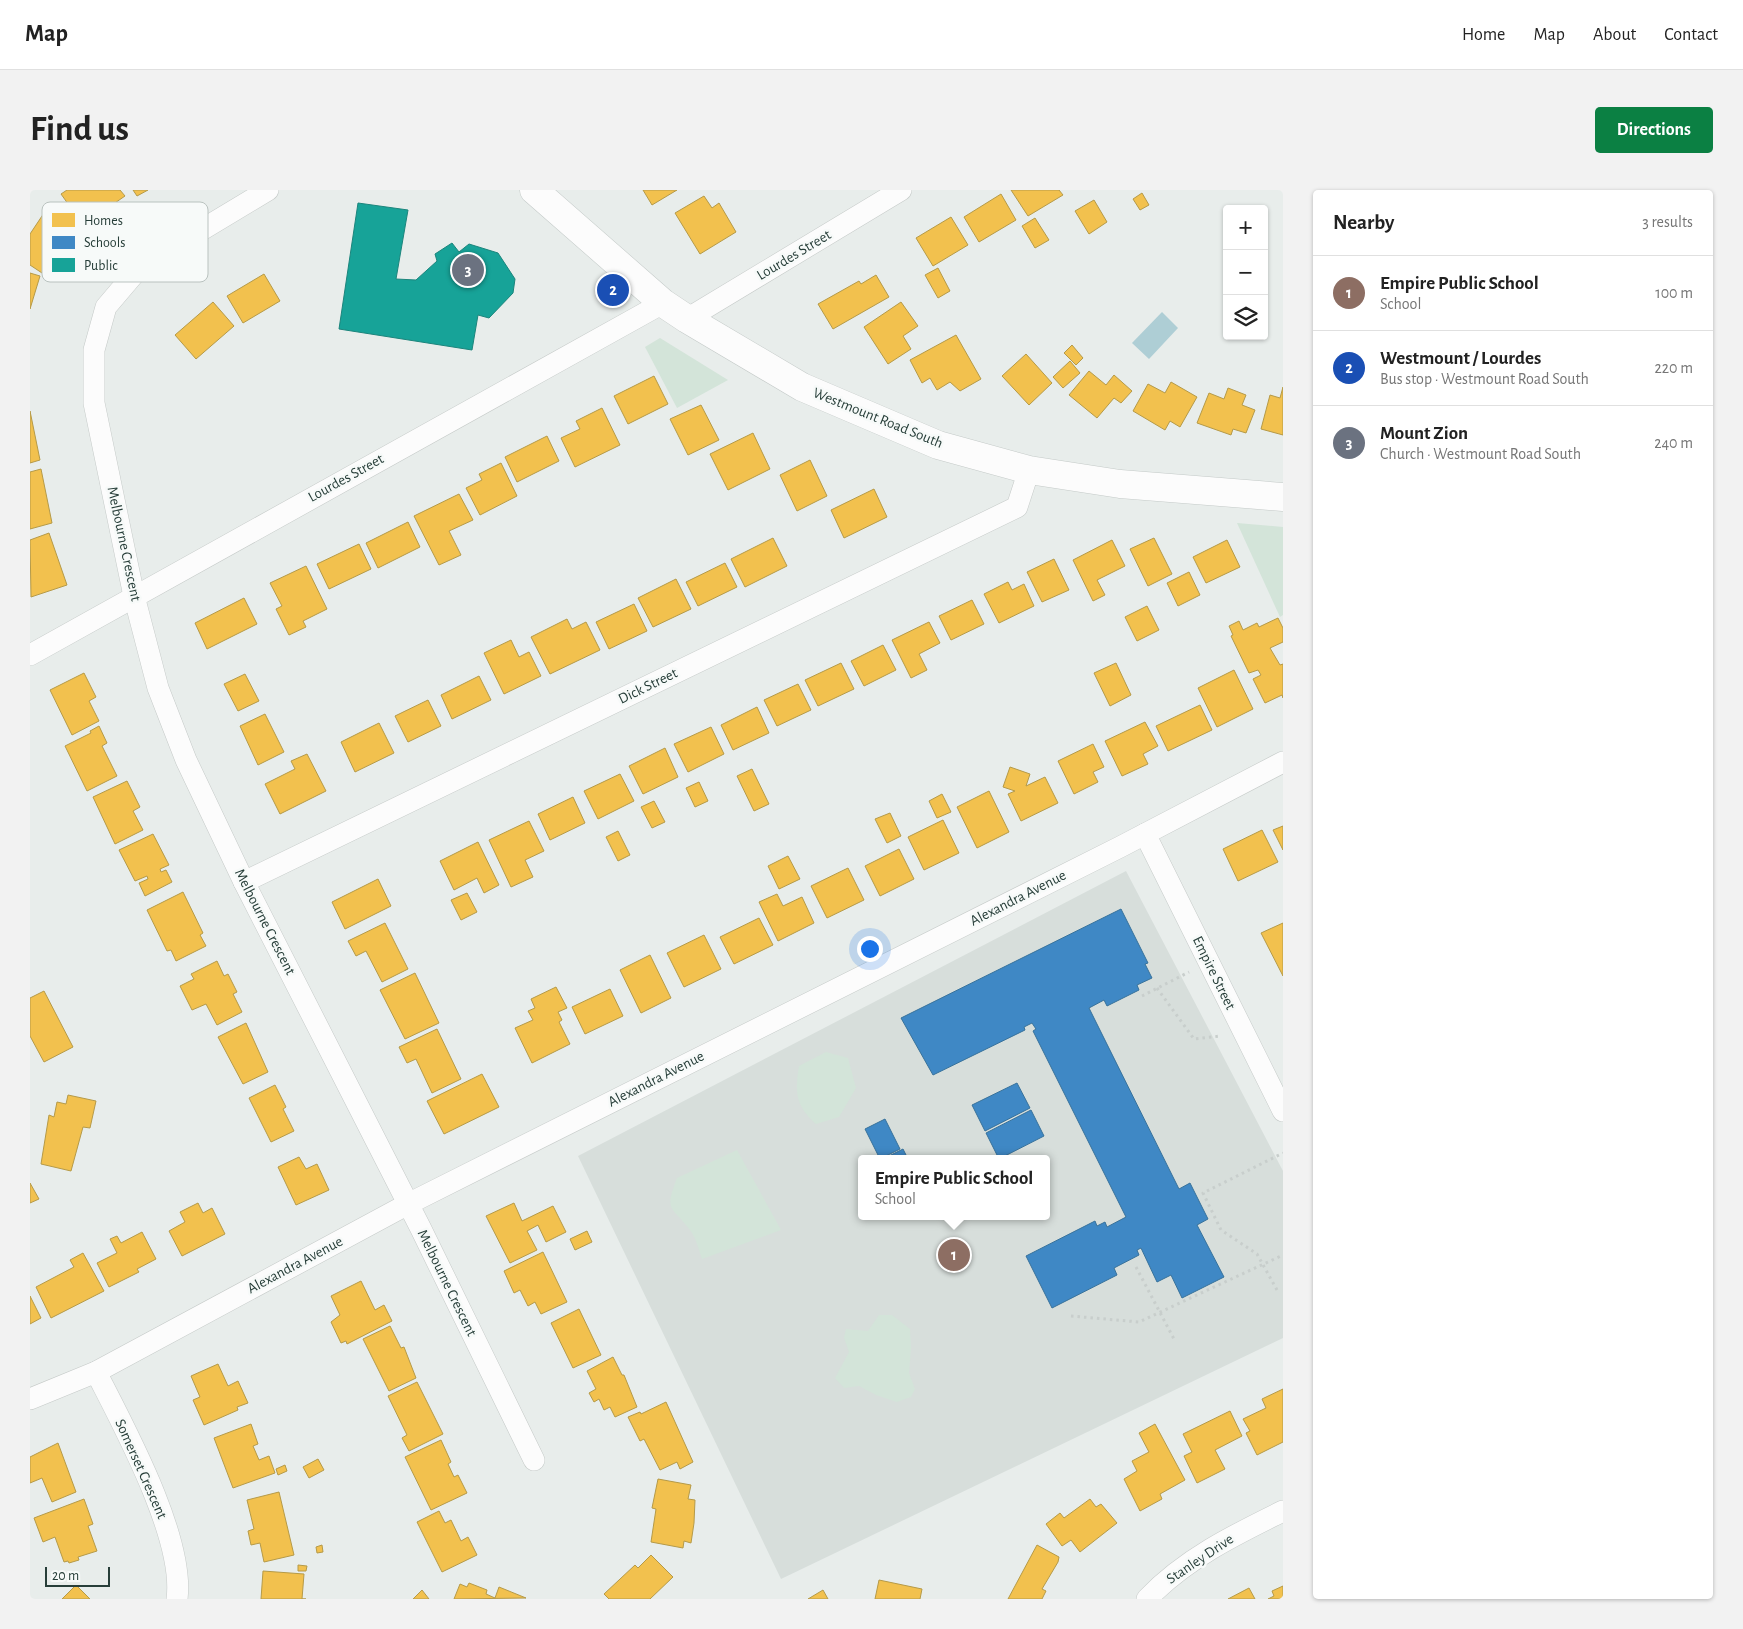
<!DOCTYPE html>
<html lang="en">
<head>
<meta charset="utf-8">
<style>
  :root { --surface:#fff; --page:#f2f2f2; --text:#222; --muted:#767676; --line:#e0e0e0; --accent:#0b8043 }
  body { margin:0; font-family:"Alegreya Sans",sans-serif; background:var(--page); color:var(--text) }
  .controls { position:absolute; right:15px; top:15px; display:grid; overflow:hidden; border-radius:5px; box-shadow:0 1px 4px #0004 }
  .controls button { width:45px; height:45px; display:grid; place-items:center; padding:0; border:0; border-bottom:1px solid var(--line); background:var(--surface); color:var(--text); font:25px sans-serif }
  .scale { position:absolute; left:15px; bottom:12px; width:65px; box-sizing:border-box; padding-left:5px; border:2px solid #273e39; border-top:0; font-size:14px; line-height:18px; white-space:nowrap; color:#273e39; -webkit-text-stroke:4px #f7faf9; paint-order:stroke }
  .you { position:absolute; left:839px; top:758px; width:18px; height:18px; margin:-12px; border:4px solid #fff; border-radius:50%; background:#1a73e8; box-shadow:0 0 0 8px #1a73e833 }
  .badge { display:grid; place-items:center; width:32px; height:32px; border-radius:50%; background:var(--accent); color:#fff; font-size:16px; font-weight:700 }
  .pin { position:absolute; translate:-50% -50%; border:2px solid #fff; box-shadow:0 1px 5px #0006 }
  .popup { position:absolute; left:828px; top:965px; width:192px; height:65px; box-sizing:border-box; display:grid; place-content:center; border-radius:5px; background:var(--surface); filter:drop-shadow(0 1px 4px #0005); font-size:16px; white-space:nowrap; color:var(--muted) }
  .popup b { font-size:19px; color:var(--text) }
  .popup::after { content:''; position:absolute; left:50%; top:100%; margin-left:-10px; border:10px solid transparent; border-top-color:var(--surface) }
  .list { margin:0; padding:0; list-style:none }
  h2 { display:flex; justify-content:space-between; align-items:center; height:65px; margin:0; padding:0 20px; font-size:21px }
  h2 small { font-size:16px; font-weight:400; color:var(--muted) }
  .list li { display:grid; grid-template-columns:32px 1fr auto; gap:15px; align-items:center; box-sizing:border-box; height:75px; padding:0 20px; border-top:1px solid var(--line) }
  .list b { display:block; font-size:19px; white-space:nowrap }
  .list p { margin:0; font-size:16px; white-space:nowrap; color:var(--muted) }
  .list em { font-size:16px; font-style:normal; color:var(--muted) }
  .icon { flex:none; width:28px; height:28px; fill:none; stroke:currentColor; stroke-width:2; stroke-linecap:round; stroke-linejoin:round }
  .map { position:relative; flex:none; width:1253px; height:1409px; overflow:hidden; border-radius:5px }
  header { display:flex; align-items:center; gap:30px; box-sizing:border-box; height:70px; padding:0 25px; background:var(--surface); border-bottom:1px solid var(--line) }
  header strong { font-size:24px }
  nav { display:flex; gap:28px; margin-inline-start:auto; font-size:18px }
  .intro { display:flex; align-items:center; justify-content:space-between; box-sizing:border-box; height:120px; padding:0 30px }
  h1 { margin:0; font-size:35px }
  .button { padding:12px 22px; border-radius:5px; background:var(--accent); color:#fff; font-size:18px; font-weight:700 }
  main { display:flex; gap:30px; padding:0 30px }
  aside { flex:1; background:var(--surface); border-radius:5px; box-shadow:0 1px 4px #0004 }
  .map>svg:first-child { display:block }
  .built { fill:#d7dedb; fill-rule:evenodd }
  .green { fill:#d3e4d9 }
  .water { fill:#aeced5 }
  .homes { fill:#f2c14e; stroke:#b59a48 }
  .schools { fill:#3f88c5; stroke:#38729b }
  .public { fill:#17a398; stroke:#1c857c }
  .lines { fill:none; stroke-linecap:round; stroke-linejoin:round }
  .street-casing { stroke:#c5cac8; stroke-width:22 }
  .secondary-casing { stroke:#c4cac8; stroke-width:29 }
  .path { stroke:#c8cecc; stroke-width:3; stroke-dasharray:2.5 4; stroke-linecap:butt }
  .street { stroke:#fcfcfc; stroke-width:21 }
  .secondary { stroke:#fcfcfc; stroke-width:28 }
  .labels { text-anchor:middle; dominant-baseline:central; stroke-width:5; stroke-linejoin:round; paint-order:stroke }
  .street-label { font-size:15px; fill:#273e39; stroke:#f7faf9 }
  .key { fill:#f7faf9; stroke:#b9c2bf; stroke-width:1 }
  .key-label { font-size:14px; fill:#273e39 }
</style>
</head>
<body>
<header>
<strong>Map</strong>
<nav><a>Home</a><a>Map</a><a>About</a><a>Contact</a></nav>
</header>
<div class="intro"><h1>Find us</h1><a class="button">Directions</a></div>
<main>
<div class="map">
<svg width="1253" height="1409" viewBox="0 0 1253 1409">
  <rect width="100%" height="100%" fill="#e8edeb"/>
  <path class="built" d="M1096 681 1253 981V1148L751 1389 548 966ZM832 969H1016V1026H832Z"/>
  <g class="green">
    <path d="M630 148 698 190 647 218 615 157Z"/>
    <path d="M1207 333 1253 337V425L1250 427Z"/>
    <path d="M796 862 818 868 826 898 809 927 786 934C765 916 765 901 769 876Z"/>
    <path d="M707 960 751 1040 672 1069C669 1060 666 1048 660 1040 641 1015 634 1022 647 988Z"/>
    <path d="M849 1125H862L880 1139 881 1158 879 1183 885 1199 881 1207 867 1212 846 1205 829 1196 814 1198 805 1188 819 1162 814 1148 816 1139 838 1141Z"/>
  </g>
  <path class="water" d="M1132 122 1148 138 1119 169 1102 153Z"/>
  <g class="homes">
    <path d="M37 0H90L95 6 53 35 31 4Z"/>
    <path d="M103 0H118L107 6Z"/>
    <path d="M613 0H647L622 15Z"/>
    <path d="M981 0H1029L1033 5 998 26Z"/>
    <path d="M1112 3 1119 15 1110 20 1103 9Z"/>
    <path d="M971 4 986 30 949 52 934 27Z"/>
    <path d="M674 6 682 18 689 13 706 42 670 64 645 23Z"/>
    <path d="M1064 10 1077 32 1059 44 1045 21Z"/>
    <path d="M14 23 47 44 18 87 0 75V44Z"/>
    <path d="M921 27 938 55 903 76 886 48Z"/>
    <path d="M1005 28 1019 50 1005 58 992 36Z"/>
    <path d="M908 78 920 101 908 108 895 85Z"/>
    <path d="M0 83 10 86 0 119Z"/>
    <path d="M234 84 250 111 213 133 197 106Z"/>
    <path d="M846 85 859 107 803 139 788 114 829 91 831 94Z"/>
    <path d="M183 112 204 136 166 169 145 145Z"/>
    <path d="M871 112 888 136 873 146 881 159 858 174 834 137Z"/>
    <path d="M926 145 951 189 930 201 920 192 907 200 900 188 892 193 880 170Z"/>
    <path d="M1042 155 1053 168 1046 175 1034 163Z"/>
    <path d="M996 164 1022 193 999 215 972 186Z"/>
    <path d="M1040 171 1050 183 1033 198 1023 187Z"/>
    <path d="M1059 181 1076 195 1084 185 1102 201 1091 213 1084 208 1067 228 1039 205Z"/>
    <path d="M624 186 638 214 598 234 584 206Z"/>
    <path d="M1141 192 1167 207 1150 237 1140 231 1135 240 1103 221 1118 194 1135 203Z"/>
    <path d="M1253 197V245L1231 239 1240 205 1250 208Z"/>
    <path d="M1198 198 1216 205 1212 215 1225 220 1216 243 1203 239 1201 245 1167 233 1179 203 1194 209Z"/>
    <path d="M671 215 689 250 658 265 640 229Z"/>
    <path d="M572 218 590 255 545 277 531 248 550 239 546 231Z"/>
    <path d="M0 221 10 270 0 273Z"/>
    <path d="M723 243 740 279 698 300 680 264Z"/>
    <path d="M517 246 529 271 487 292 475 267Z"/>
    <path d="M780 270 797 306 767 321 750 285Z"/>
    <path d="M471 273 487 306 450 325 436 298 452 290 449 284Z"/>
    <path d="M11 279 22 333 0 339V282Z"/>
    <path d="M844 299 857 327 814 348 801 320Z"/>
    <path d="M429 304 443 330 419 341 431 365 409 375 384 326Z"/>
    <path d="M378 332 390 357 348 378 336 353Z"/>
    <path d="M19 343 37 395 1 407 0 350Z"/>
    <path d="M743 348 757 376 715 397 701 369Z"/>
    <path d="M1124 348 1142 384 1118 396 1100 359Z"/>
    <path d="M1082 350 1095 376 1067 390 1075 405 1063 411 1043 370Z"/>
    <path d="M1197 350 1210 377 1176 393 1163 367Z"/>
    <path d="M329 354 341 379 299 399 287 374Z"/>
    <path d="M1024 369 1039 400 1012 412 997 382Z"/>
    <path d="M695 373 707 397 668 416 656 392Z"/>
    <path d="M276 376 297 419 273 431 276 437 259 445 246 419 252 416 240 393Z"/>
    <path d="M1159 382 1170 405 1148 416 1137 393Z"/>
    <path d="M646 389 661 419 623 437 608 408Z"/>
    <path d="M978 392 982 400 994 394 1004 416 969 433 954 404Z"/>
    <path d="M214 408 227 434 177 459 165 433Z"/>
    <path d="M942 410 954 434 921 450 909 426Z"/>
    <path d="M604 414 617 441 579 459 566 432Z"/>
    <path d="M1117 416 1129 440 1107 451 1095 427Z"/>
    <path d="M1248 428 1253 438V452L1240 458 1250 475 1253 474V508L1252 505 1235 513 1223 489 1231 485 1228 480 1219 483 1201 446 1203 445 1199 436 1209 431 1213 440 1227 433 1229 437Z"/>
    <path d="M537 429 542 439 556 432 570 460 520 484 501 447Z"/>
    <path d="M899 432 910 453 889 464 897 480 881 488 862 450Z"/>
    <path d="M481 450 489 467 499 462 511 486 474 504 454 463Z"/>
    <path d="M853 455 866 480 834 496 821 471Z"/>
    <path d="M811 473 824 499 788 516 775 490Z"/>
    <path d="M1086 473 1101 505 1080 516 1064 483Z"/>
    <path d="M1204 480 1223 519 1187 537 1168 498Z"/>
    <path d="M54 483 66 507 59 511 69 531 42 545 20 500Z"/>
    <path d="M215 484 229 511 208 521 194 494Z"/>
    <path d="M449 486 461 510 422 529 411 505Z"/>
    <path d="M768 494 781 520 747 536 734 510Z"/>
    <path d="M398 510 411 536 378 552 365 526Z"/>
    <path d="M1170 515 1182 540 1138 561 1126 536Z"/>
    <path d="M727 517 739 543 703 560 691 535Z"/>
    <path d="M235 524 254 562 228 575 210 536Z"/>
    <path d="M1115 532 1128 556 1113 564 1118 574 1092 586 1075 551Z"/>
    <path d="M349 533 364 563 325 582 311 552Z"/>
    <path d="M69 536 77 553 72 556 87 586 57 601 35 556 61 543 60 541Z"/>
    <path d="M681 537 694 564 658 582 644 554Z"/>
    <path d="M1063 554 1074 577 1063 582 1068 592 1044 604 1028 571Z"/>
    <path d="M635 558 648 587 613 604 599 576Z"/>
    <path d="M277 564 296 601 250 624 235 594 265 579 261 571Z"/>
    <path d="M980 577 1000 584 996 596 1015 587 1028 613 991 631 978 604 985 601 973 597Z"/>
    <path d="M722 579 739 614 724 621 707 586Z"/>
    <path d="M590 584 604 611 568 629 554 601Z"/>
    <path d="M97 591 110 617 103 621 113 640 85 654 63 607Z"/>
    <path d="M669 592 678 611 665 617 656 598Z"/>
    <path d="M959 601 979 642 947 658 927 617Z"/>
    <path d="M912 604 921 622 907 628 899 611Z"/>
    <path d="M543 607 555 633 520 650 508 624Z"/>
    <path d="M624 611 635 632 622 638 611 617Z"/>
    <path d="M860 623 871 646 857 653 845 629Z"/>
    <path d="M913 630 929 663 894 680 878 647Z"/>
    <path d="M499 631 514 661 495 670 503 687 481 697 459 650Z"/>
    <path d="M1253 636V660L1243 640Z"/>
    <path d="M1232 640 1248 672 1208 691 1193 659Z"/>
    <path d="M588 641 600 665 588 671 576 647Z"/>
    <path d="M123 644 139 675 130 679 131 682 136 680 142 692 115 706 109 693 118 689 117 686 105 691 89 660Z"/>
    <path d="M448 652 469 695 454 703 447 688 424 700 410 671Z"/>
    <path d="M869 659 884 689 850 706 835 676Z"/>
    <path d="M758 666 770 689 749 699 738 676Z"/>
    <path d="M818 678 834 710 797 728 781 696Z"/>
    <path d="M348 689 361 716 315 739 302 712Z"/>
    <path d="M153 702 173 743 170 745 176 756 146 771 141 760 137 761 117 720Z"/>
    <path d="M437 703 447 722 431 730 421 710Z"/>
    <path d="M747 704 753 716 772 707 784 733 748 751 729 712Z"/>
    <path d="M729 728 743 755 704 774 690 747Z"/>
    <path d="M355 733 378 779 352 792 336 761 326 766 318 751Z"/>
    <path d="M1253 733V786L1231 743Z"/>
    <path d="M674 745 691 779 654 797 637 763Z"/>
    <path d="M620 765 641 808 611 823 590 780Z"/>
    <path d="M187 771 194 786 198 784 207 802 203 804 212 822 187 835 176 814 162 820 150 796 164 789 161 784Z"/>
    <path d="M385 783 409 833 375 849 350 800Z"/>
    <path d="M526 797 537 818 528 822 532 830 529 832 540 854 502 873 485 838 503 830 498 821 505 818 501 809Z"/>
    <path d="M580 799 593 826 555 844 542 817Z"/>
    <path d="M14 801 43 857 14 872 0 846V808Z"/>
    <path d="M216 833 238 882 213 894 188 847Z"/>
    <path d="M407 839 431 889 402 903 386 869 377 873 369 857Z"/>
    <path d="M452 884 469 917 414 944 397 911Z"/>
    <path d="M245 895 256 917 253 919 264 941 241 952 219 908Z"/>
    <path d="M38 905 66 911 60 938 53 937 41 981 11 974 19 925 24 927 27 912 36 914Z"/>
    <path d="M269 967 276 979 287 974 299 1000 266 1015 248 977Z"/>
    <path d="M0 993 9 1009 0 1013Z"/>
    <path d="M168 1013 173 1023 182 1018 195 1044 152 1066 139 1041 155 1032 150 1022Z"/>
    <path d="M484 1013 492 1031 523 1016 536 1042 516 1052 508 1035 497 1041 507 1060 480 1073 456 1026Z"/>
    <path d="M557 1041 562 1052 545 1060 540 1049Z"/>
    <path d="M112 1042 126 1069 107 1079 109 1082 79 1097 67 1073 87 1063 80 1049 87 1046 91 1053Z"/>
    <path d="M513 1062 537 1112 511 1124 505 1112 498 1116 490 1100 484 1103 474 1081Z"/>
    <path d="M53 1063 74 1101 21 1128 6 1097 44 1077 40 1070Z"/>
    <path d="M331 1091 345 1120 354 1115 362 1131 317 1154 316 1151 311 1153 301 1132 310 1125 301 1106Z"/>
    <path d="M0 1106 11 1128 0 1134Z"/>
    <path d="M549 1119 571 1165 543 1178 521 1133Z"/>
    <path d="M360 1136 371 1158 374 1157 386 1188 359 1201 333 1149Z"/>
    <path d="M583 1167 592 1185H594L607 1217 585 1227 580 1217 574 1220 569 1209 564 1212 559 1203 566 1199 557 1181Z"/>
    <path d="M188 1174 198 1196 208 1191 218 1213 207 1217 208 1220 174 1235 163 1210 170 1207 161 1186Z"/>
    <path d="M387 1192 413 1244 379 1261 372 1248 377 1245 358 1206Z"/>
    <path d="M1253 1199V1252L1227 1265 1216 1243 1220 1241 1213 1229 1236 1218 1232 1209Z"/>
    <path d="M636 1212 663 1272 650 1279 647 1272 630 1280 614 1249 610 1251 598 1227 610 1222 611 1224Z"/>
    <path d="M1200 1221 1212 1246 1185 1260 1195 1279 1167 1293 1154 1266 1162 1262 1153 1244Z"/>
    <path d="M221 1234 228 1254 223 1256 229 1270 239 1266 245 1283 203 1298 184 1248Z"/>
    <path d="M1125 1234 1155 1290 1130 1304 1132 1309 1110 1321 1094 1289 1107 1281 1102 1271 1119 1262 1109 1243Z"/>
    <path d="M411 1250 421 1272 418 1274 424 1287 428 1285 437 1303 401 1320 375 1267Z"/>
    <path d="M28 1253 46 1302 22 1312 12 1288 0 1293V1267Z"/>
    <path d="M288 1269 294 1280 279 1288 273 1277Z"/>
    <path d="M255 1275 257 1281 248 1285 246 1279Z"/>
    <path d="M628 1289 661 1295 658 1309 665 1310 664 1333 661 1353 654 1351 653 1358 621 1352 626 1319 622 1318Z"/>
    <path d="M249 1302 264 1365 234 1372 230 1353 221 1355 218 1341 224 1339 217 1310Z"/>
    <path d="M54 1309 63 1334 58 1336 67 1361 48 1367 49 1370 39 1373 38 1371 34 1372 25 1347 13 1352 4 1328Z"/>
    <path d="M1060 1309 1066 1317 1071 1314 1087 1333 1050 1362 1041 1350 1032 1356 1016 1334 1030 1323 1034 1328Z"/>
    <path d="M409 1321 415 1333 421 1330 431 1351 438 1347 447 1365 412 1382 387 1332Z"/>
    <path d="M292 1355 293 1362 287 1363 286 1357Z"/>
    <path d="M1007 1355 1029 1367 1028 1372 1012 1399 1016 1401 1012 1409H978Z"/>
    <path d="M621 1365 643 1387 620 1409H579L574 1404 605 1375 608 1378Z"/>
    <path d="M268 1375 277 1376 276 1381H268Z"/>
    <path d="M233 1381 274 1384 272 1409H276H231Z"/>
    <path d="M849 1390 892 1399 890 1409H845Z"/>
    <path d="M439 1393 457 1400 456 1404 465 1408 469 1397 496 1408 424 1409 430 1394 437 1397Z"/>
    <path d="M46 1395 60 1409H32Z"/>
    <path d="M1253 1396V1409H1238L1244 1406 1242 1401Z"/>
    <path d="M1219 1398 1225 1409H1198Z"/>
    <path d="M392 1400 399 1409H383Z"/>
    <path d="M793 1400 798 1409H778Z"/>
  </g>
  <g class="schools">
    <path d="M1091 719 1118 773 1115 774 1122 788 1107 795 1109 800 1077 816 1074 810 1059 818 1149 999 1160 993 1178 1029 1167 1035 1194 1087 1152 1108 1141 1085 1127 1092 1111 1058 1107 1060 1109 1065 1084 1078 1087 1085 1022 1118 996 1066 1065 1031 1067 1036 1075 1032 1077 1037 1096 1027 1003 841 1006 839 1002 833 994 837 995 840 903 885 871 828Z"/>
    <path d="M987 893 1000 918 955 941 942 915Z"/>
    <path d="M1001 920 1014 946 969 969 956 943Z"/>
    <path d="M855 929 870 959 850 969 835 939Z"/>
    <path d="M873 959 878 969H853Z"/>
  </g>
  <path class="public" d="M328 13 378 20 366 89 386 90 407 71 405 64 422 53 429 62 439 54 468 63 485 89 483 103 459 128 448 125 442 160 309 139Z"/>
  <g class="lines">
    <defs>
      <g id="street">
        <path d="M238 0 110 77 76 117 64 160V213L104 406 128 498 156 570 214 692 391 1039 504 1270"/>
        <path d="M657 129 871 0"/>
        <path d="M0 465 633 113"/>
        <path d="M1115 644 1253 921"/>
        <path d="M214 692 987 317 999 280"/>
        <path d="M66 1182C94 1237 155 1348 147 1409"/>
        <path d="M0 1209 66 1182 378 1014 1090 657 1253 572"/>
        <path d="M1117 1409C1155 1369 1204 1345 1253 1321"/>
      </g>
      <path id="secondary" d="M504 0 633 113 657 129 772 197 908 255 999 280 1090 294 1253 307"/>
    </defs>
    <use href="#street" class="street-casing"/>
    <use href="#secondary" class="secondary-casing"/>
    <g class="path">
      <path d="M1127 798 1164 849 1191 846"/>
      <path d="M1112 806 1159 782"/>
      <path d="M1106 1077 1144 1149"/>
      <path d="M1247 1100 1227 1064 1191 1040 1173 1003 1253 963"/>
      <path d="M1041 1126 1109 1132 1253 1065"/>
    </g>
    <use href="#street" class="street"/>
    <use href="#secondary" class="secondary"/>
  </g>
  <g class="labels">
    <g class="street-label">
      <text transform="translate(764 65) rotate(-31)">Lourdes Street</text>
      <text transform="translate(848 228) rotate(22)">Westmount Road South</text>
      <text transform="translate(316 288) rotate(-29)">Lourdes Street</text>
      <text transform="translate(94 354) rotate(78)">Melbourne Crescent</text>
      <text transform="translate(618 496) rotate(-26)">Dick Street</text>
      <text transform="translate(988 708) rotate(-27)">Alexandra Avenue</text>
      <text transform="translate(235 732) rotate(63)">Melbourne Crescent</text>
      <text transform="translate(1184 783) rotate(64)">Empire Street</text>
      <text transform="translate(626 889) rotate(-27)">Alexandra Avenue</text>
      <text transform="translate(265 1075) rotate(-28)">Alexandra Avenue</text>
      <text transform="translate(417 1093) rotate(64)">Melbourne Crescent</text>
      <text transform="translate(111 1279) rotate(66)">Somerset Crescent</text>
      <text transform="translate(1170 1369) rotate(-34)">Stanley Drive</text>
    </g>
  </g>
  <rect x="12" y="12" width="166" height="80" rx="8" class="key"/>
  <rect x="22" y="23" width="23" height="14" fill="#f2c14e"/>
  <rect x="22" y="46" width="23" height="13" fill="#3f88c5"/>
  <rect x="22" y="68" width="23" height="14" fill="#17a398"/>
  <g class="key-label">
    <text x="54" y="35">Homes</text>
    <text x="54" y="57">Schools</text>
    <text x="54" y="80">Public</text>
  </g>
</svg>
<div class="controls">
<button>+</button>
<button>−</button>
<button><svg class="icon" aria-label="layers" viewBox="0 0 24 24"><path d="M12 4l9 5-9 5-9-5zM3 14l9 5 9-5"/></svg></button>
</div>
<div class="scale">20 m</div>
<div class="you"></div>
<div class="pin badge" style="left:924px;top:1065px;background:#8d6e63">1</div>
<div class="popup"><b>Empire Public School</b>School</div>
<div class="pin badge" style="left:583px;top:100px;background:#1a4fb4">2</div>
<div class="pin badge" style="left:438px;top:80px;background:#6b7280">3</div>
</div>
<aside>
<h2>Nearby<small>3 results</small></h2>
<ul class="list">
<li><span class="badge" style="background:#8d6e63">1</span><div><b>Empire Public School</b><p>School</p></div><em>100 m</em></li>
<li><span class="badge" style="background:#1a4fb4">2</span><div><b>Westmount / Lourdes</b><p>Bus stop · Westmount Road South</p></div><em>220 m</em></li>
<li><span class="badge" style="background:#6b7280">3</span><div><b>Mount Zion</b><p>Church · Westmount Road South</p></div><em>240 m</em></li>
</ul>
</aside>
</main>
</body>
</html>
